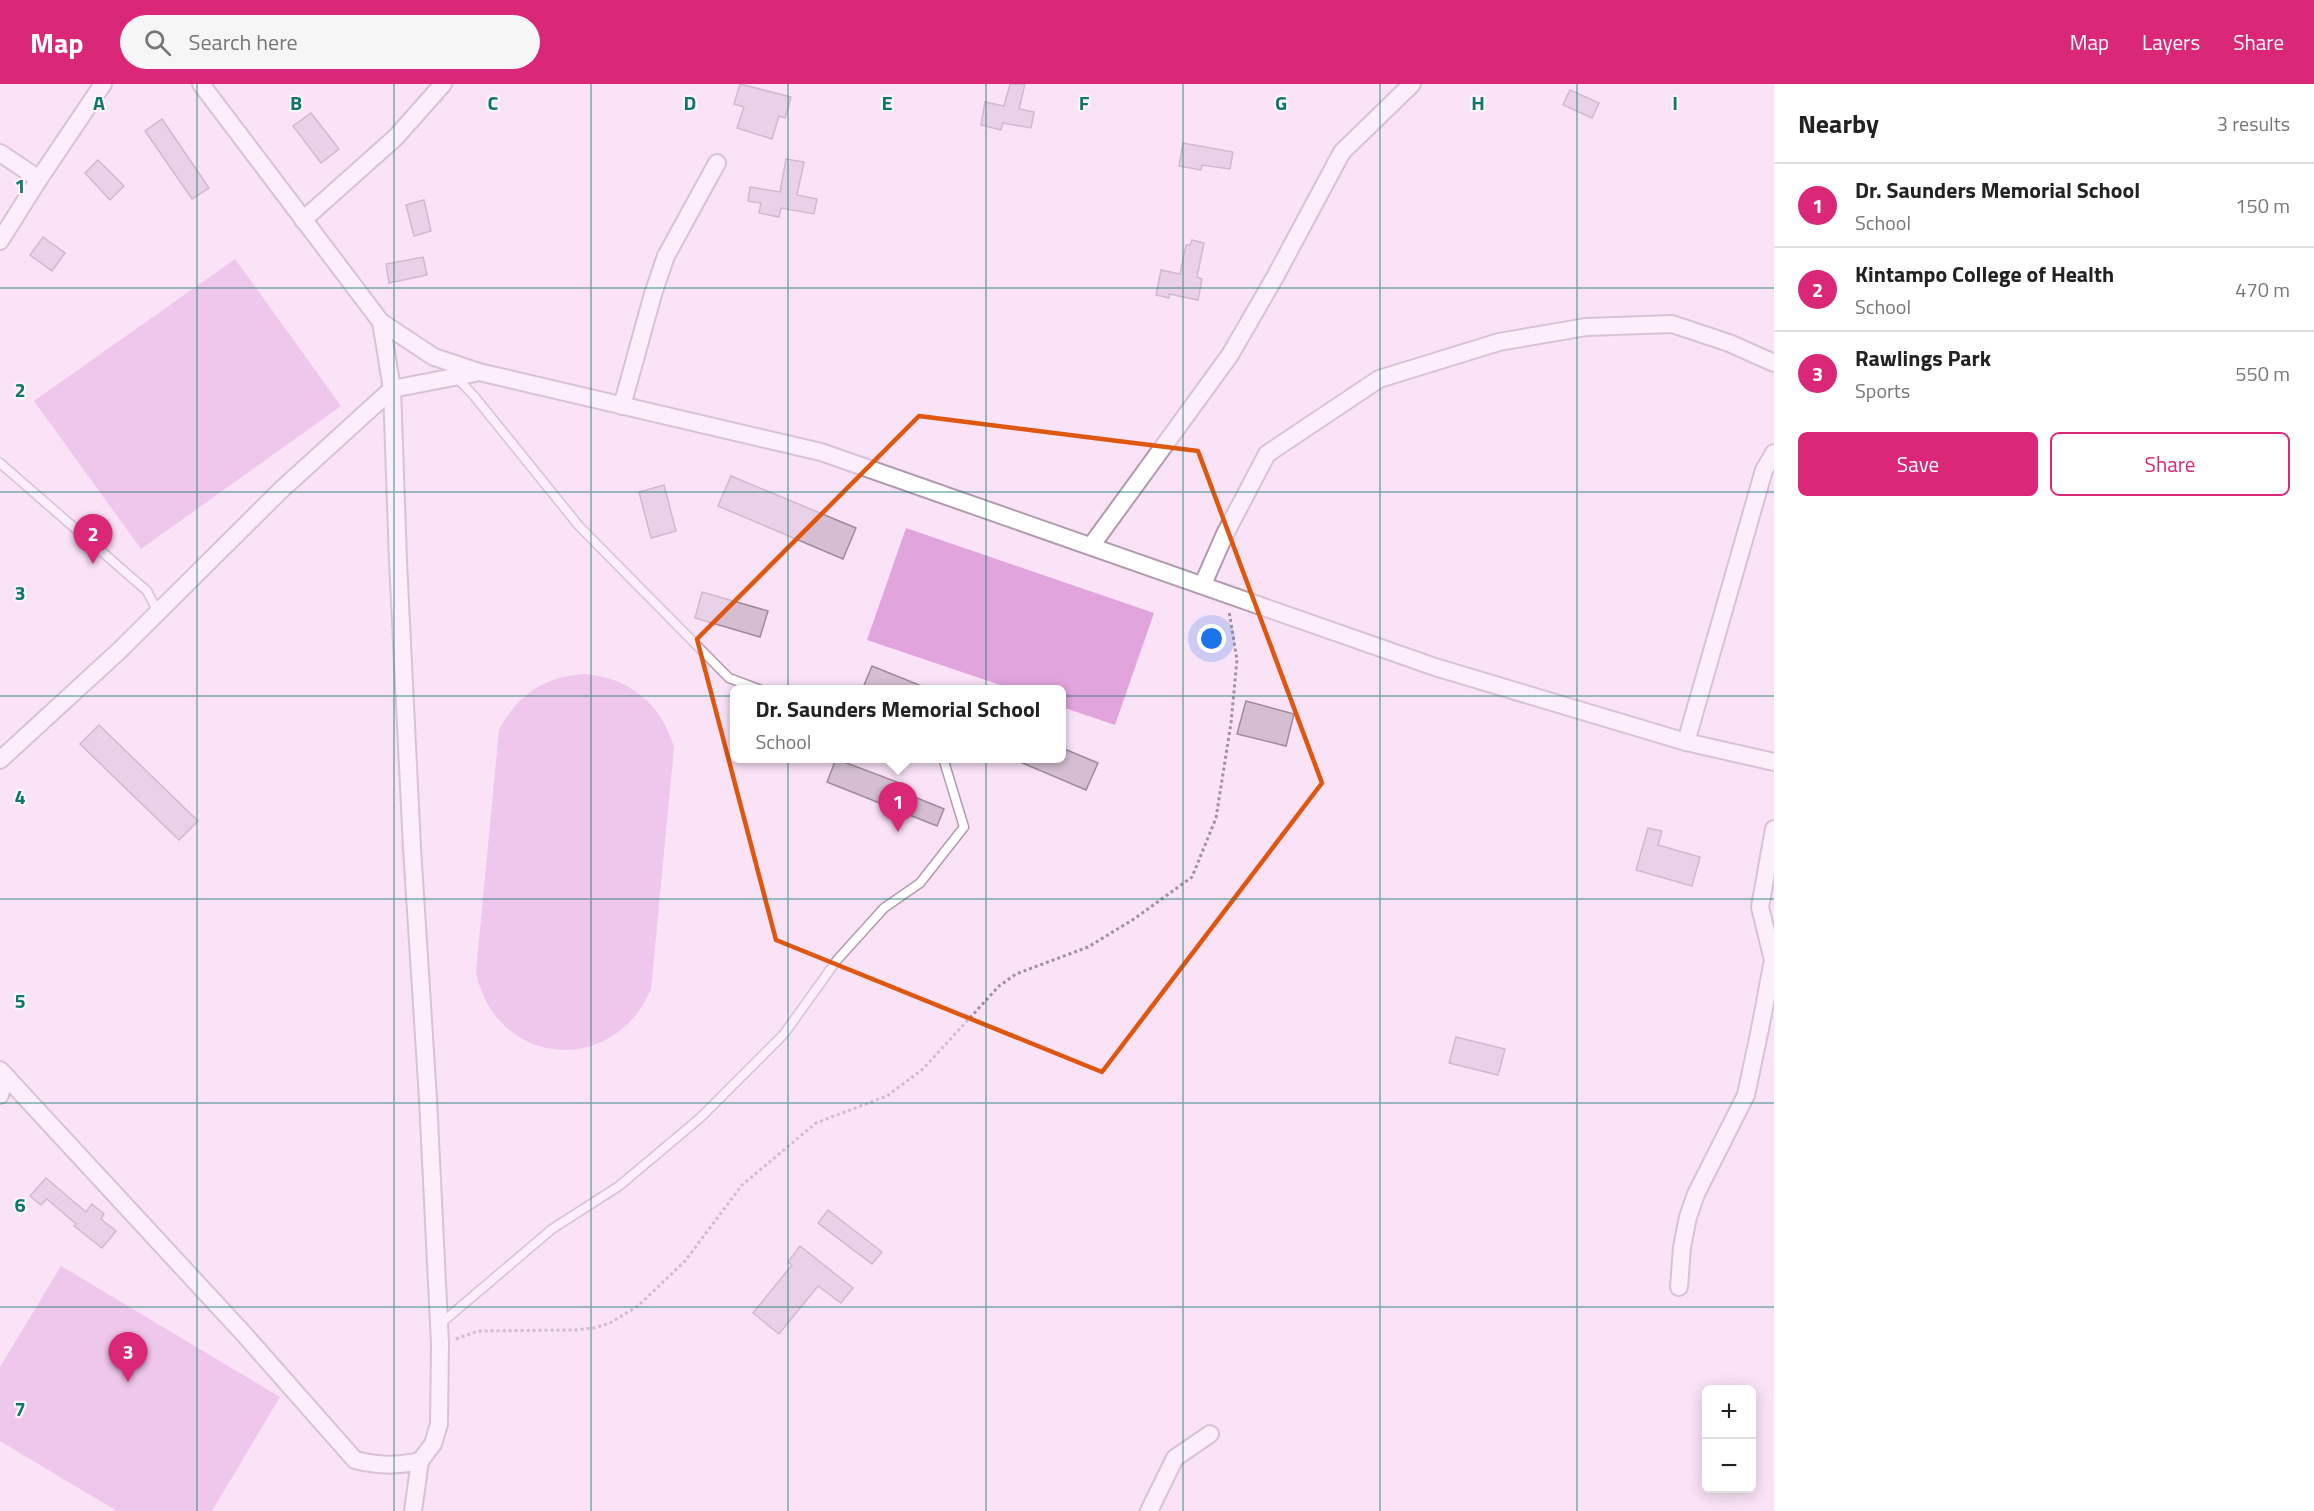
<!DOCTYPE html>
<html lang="en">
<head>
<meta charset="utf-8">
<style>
  :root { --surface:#fff; --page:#f6f6f6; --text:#222; --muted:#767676; --line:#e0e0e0; --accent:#db2777 }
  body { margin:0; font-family:"Titillium Web",sans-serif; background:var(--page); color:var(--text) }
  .controls { position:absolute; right:18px; bottom:18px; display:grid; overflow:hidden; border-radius:9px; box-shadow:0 3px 15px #0003 }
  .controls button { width:54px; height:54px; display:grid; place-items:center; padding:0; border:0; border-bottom:2px solid var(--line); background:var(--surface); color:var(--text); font:30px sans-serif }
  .you { position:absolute; left:1212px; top:555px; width:21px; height:21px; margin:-15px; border:4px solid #fff; border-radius:50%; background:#1a73e8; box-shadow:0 0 0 9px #1a73e833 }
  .badge { display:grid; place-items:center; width:39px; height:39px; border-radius:50%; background:var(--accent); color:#fff; font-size:20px; font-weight:700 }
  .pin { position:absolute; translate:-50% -50px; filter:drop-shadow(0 2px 3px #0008) }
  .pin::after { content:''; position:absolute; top:32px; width:21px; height:18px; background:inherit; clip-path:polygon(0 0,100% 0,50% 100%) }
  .popup { position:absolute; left:730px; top:601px; width:336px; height:78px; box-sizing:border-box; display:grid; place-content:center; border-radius:9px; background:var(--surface); filter:drop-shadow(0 2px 4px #0005); font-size:20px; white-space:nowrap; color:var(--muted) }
  .popup b { font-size:22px; color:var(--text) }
  .popup::after { content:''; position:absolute; left:50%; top:100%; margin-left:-12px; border:12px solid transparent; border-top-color:var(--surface) }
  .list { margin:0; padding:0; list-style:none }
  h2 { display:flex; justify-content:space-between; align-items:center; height:78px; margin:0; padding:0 24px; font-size:26px }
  h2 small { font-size:20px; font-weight:400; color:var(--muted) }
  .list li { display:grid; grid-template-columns:39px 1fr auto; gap:18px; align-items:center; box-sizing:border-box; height:84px; padding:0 24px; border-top:2px solid var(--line) }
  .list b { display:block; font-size:22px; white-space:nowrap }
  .list p { margin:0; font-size:20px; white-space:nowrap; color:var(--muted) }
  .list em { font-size:20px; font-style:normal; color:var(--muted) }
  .actions { display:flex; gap:12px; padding:18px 24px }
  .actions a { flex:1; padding:14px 0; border:2px solid var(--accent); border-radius:9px; text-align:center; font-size:21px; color:var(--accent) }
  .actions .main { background:var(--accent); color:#fff }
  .icon { flex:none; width:33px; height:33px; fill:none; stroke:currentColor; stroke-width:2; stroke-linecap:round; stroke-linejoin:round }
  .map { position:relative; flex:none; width:1774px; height:1427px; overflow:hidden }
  header { display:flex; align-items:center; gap:36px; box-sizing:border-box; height:84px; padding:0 30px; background:var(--accent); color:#fff }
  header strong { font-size:28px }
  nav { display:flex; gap:33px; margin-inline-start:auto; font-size:21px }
  .search { width:420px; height:54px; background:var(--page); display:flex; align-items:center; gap:15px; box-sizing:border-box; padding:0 21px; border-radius:33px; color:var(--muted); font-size:22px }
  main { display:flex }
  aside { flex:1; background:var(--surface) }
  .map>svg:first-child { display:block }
  .green { fill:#e2a4dd }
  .building { fill:#d5bed2; stroke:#a08a9e; stroke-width:1.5 }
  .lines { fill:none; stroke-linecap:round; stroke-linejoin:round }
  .lane-casing { stroke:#b19bae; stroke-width:11 }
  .street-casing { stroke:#b19bae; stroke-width:20 }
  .path { stroke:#a291a0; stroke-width:3; stroke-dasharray:3 3; stroke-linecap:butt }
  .lane { stroke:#fff; stroke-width:8 }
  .street { stroke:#fff; stroke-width:16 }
  .marked { fill:none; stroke:#df560e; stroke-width:4.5; stroke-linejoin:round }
  .grid { fill:none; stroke:#0f766e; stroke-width:1.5; stroke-opacity:0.55 }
  .grid-label { font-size:20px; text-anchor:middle; font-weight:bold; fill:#0f766e; stroke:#fef5fd; stroke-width:4.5; stroke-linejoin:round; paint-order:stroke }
</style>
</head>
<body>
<header>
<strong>Map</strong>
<div class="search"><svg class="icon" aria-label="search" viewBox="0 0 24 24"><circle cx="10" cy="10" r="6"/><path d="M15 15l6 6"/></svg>Search here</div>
<nav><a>Map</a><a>Layers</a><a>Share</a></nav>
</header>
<main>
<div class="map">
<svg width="1774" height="1427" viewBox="0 0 1774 1427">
  <rect width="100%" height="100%" fill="#fae2f7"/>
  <g class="green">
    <path d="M235 175 341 322 141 465 34 317Z"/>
    <path d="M906 444 1154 529 1115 641 1062 623V606L1012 605 867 556Z"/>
    <path d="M585 590C630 594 661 620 674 663L651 905C613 994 495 983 476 888L499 646C517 611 545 592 585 590Z"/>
    <path d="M61 1182 280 1313 212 1427H117L0 1357V1283Z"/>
  </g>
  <g class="building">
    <path d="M740 0 791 13 785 34 779 32 772 55 737 44 744 23 734 20Z"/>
    <path d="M1010 0H1025L1019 25 1034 28 1031 44 1003 39 1001 46 981 41 985 18 1004 22Z"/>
    <path d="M1570 6 1599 19 1592 34 1563 21Z"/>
    <path d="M311 29 339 65 321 79 293 42Z"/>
    <path d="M162 35 209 104 192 115 145 47Z"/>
    <path d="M1183 59 1233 68 1230 85 1202 81 1201 86 1179 82Z"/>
    <path d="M786 75 804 78 797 111 817 115 814 130 781 124 779 133 759 129 761 119 748 117 750 103 780 108Z"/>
    <path d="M98 76 124 102 110 116 85 89Z"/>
    <path d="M424 116 431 147 414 152 406 121Z"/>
    <path d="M43 153 65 169 52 187 30 171Z"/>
    <path d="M1192 156 1204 159 1197 193 1202 195 1198 216 1169 210V214L1156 211 1161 186 1180 190 1186 161H1190Z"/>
    <path d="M423 173 427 191 389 199 386 180Z"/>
    <path d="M731 392 856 444 843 475 718 422Z"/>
    <path d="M664 401 676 447 651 454 639 408Z"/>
    <path d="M702 508 768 527 760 553 695 534Z"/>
    <path d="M872 582 929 605V606H862Z"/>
    <path d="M1246 617 1294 630 1286 662 1237 650Z"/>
    <path d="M99 641 198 737 179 756 80 660Z"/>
    <path d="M1062 664 1098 679 1086 706 1013 675H1062Z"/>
    <path d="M836 675 902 700 900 707 944 725 937 742 827 698Z"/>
    <path d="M1648 744 1662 747 1658 761 1700 773 1692 802 1636 786Z"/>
    <path d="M1456 953 1505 965 1498 991 1449 979Z"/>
    <path d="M46 1094 86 1128 92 1120 104 1130 101 1135 116 1147 102 1164 74 1142 76 1140 47 1115 41 1121 30 1112Z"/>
    <path d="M828 1126 882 1168 872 1180 818 1139Z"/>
    <path d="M800 1162 853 1204 841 1219 818 1202 779 1250 753 1229 792 1181 788 1178Z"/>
  </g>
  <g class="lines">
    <defs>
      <g id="lane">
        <path d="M456 293 474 312 579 442 729 594 761 606"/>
        <path d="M0 379 147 507 158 528"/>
        <path d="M439 1241 552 1145 619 1102 700 1034 784 950 837 876 884 824 920 799 964 743 943 674"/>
      </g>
      <g id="street">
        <path d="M201 0 381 238 434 273 479 288 821 368 1435 583 1686 658 1774 678"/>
        <path d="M0 69 39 95"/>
        <path d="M303 136 396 53 443 0"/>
        <path d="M0 157 39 95 103 0"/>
        <path d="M381 238 392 305 398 477 412 764 428 1015 440 1260 439 1340 433 1360 420 1377"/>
        <path d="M622 322 653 210 666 172 717 79"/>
        <path d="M1091 462 1230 271 1275 193 1342 68 1412 0"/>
        <path d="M1203 500 1225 450 1267 370 1379 295 1499 258 1586 243 1672 240 1729 259 1774 279"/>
        <path d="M1686 658 1764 386 1774 369"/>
        <path d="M0 676 120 566 281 406 392 305 475 289"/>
        <path d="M0 986 243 1249 355 1376C379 1382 397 1382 420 1377L413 1427"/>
        <path d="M0 1011 5 991"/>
        <path d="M1679 1203 1682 1163 1688 1133 1696 1110 1746 1011 1760 945 1773 876 1760 823 1774 745"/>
        <path d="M1149 1427 1175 1374 1210 1350"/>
      </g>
    </defs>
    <use href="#lane" class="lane-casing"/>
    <use href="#street" class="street-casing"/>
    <path class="path" d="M456 1255 478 1247 575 1246 594 1244 610 1239 638 1222 685 1177 742 1101 816 1039 887 1012 923 985 999 902 1016 890 1088 863 1134 835 1192 793 1216 734 1231 639 1237 576 1229 527"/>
    <use href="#lane" class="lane"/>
    <use href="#street" class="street"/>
  </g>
  <path d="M0 0H1774V1427H0ZM919 332 1198 367 1322 699 1102 988 776 856 697 555Z" fill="#fae2f7" fill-opacity=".55" fill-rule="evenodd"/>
  <path class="marked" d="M919 332 1198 367 1322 699 1102 988 776 856 697 555Z"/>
  <path class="grid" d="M197 0V1427M394 0V1427M591 0V1427M788 0V1427M986 0V1427M1183 0V1427M1380 0V1427M1577 0V1427M0 204H1774M0 408H1774M0 612H1774M0 815H1774M0 1019H1774M0 1223H1774"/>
  <g class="grid-label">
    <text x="99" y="26">A</text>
    <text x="296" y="26">B</text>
    <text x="493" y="26">C</text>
    <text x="690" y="26">D</text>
    <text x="887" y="26">E</text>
    <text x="1084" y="26">F</text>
    <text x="1281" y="26">G</text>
    <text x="1478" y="26">H</text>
    <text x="1675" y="26">I</text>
    <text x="20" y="109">1</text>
    <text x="20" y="313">2</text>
    <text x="20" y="516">3</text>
    <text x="20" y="720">4</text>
    <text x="20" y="924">5</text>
    <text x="20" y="1128">6</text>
    <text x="20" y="1332">7</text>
  </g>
</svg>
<div class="controls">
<button>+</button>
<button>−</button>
</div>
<div class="you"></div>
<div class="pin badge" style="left:898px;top:748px">1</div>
<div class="popup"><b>Dr. Saunders Memorial School</b>School</div>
<div class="pin badge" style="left:93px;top:480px">2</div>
<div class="pin badge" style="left:128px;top:1298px">3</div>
</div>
<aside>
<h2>Nearby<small>3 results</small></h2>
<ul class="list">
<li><span class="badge">1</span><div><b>Dr. Saunders Memorial School</b><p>School</p></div><em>150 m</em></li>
<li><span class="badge">2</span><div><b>Kintampo College of Health</b><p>School</p></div><em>470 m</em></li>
<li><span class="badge">3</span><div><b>Rawlings Park</b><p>Sports</p></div><em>550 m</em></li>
</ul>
<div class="actions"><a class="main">Save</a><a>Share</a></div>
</aside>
</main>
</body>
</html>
